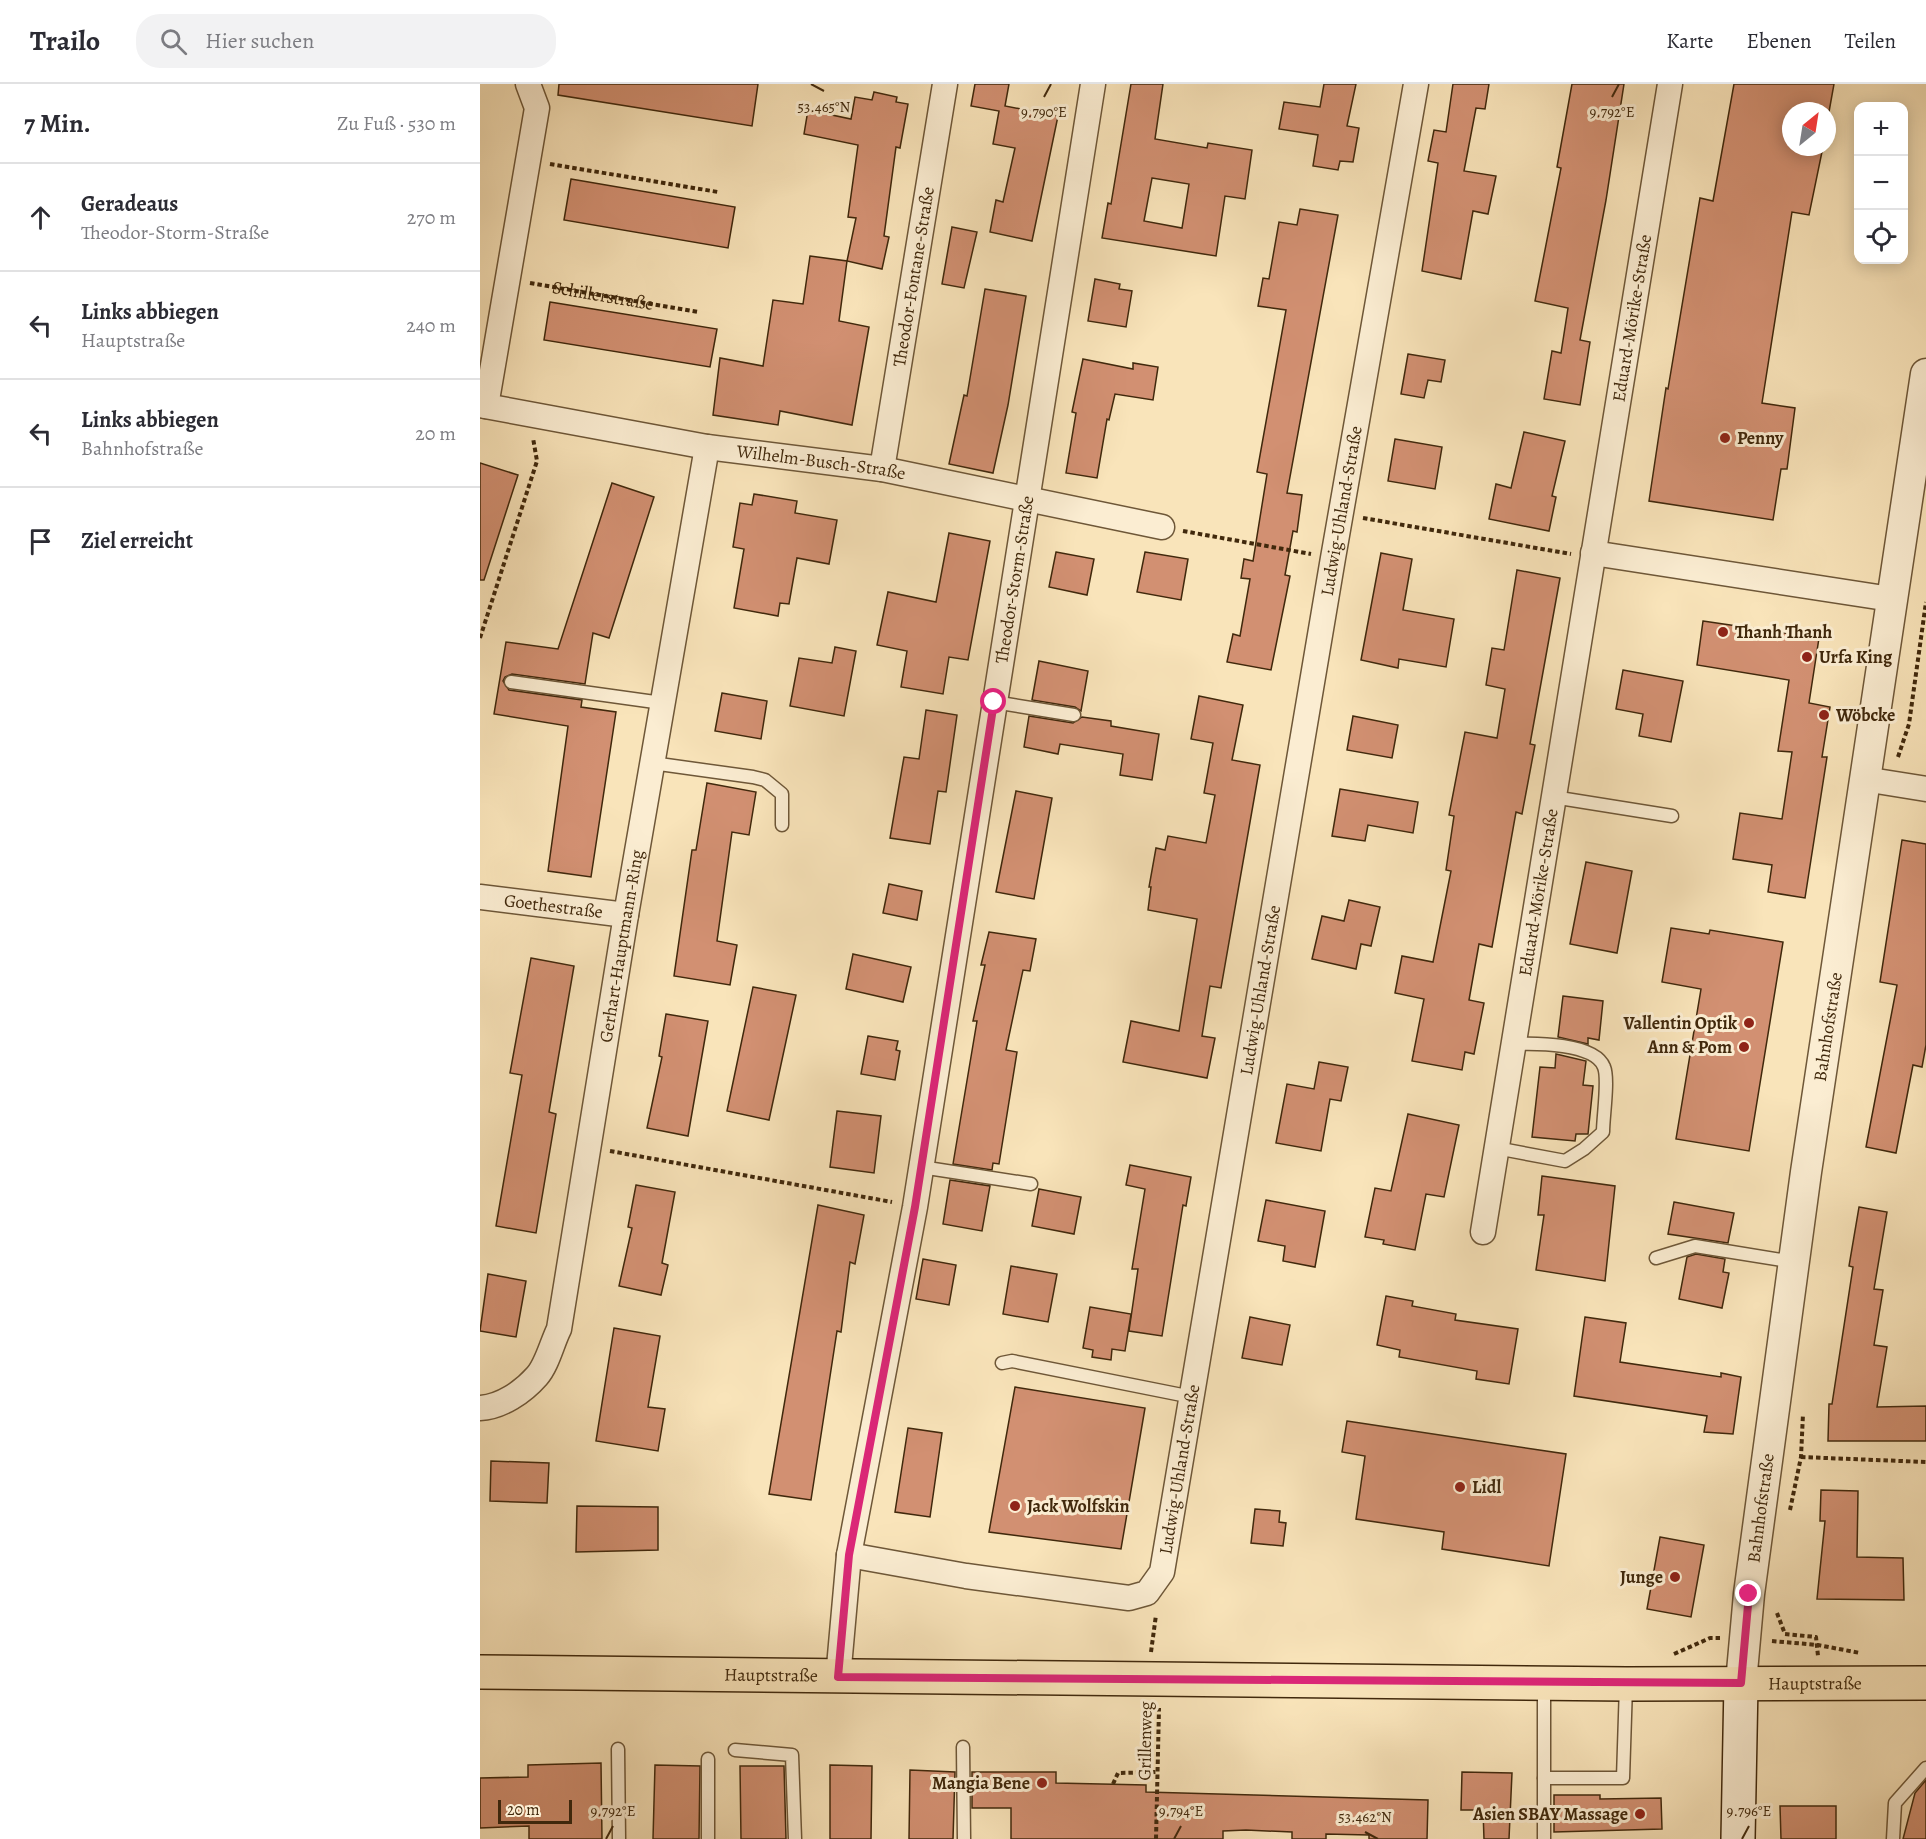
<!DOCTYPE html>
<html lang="de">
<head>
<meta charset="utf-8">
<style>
  :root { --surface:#fff; --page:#f2f2f3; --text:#2b2b33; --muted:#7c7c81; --line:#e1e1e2 }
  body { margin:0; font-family:Alegreya,serif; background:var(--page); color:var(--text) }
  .controls { position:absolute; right:18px; top:18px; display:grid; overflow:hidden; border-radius:12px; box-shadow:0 3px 15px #0003 }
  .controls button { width:54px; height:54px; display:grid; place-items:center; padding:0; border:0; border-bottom:2px solid var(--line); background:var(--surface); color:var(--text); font:30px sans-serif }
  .compass { position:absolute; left:1302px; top:18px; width:54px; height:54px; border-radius:50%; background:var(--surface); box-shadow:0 3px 15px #0003; rotate:30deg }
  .scale { position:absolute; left:18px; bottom:15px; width:74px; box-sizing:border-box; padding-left:6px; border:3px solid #40280c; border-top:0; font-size:16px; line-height:21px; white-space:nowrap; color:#40280c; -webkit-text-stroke:4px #fbedd2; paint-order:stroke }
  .stop { position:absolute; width:18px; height:18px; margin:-14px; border:4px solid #db2777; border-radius:50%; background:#fff }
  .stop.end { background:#db2777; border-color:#fff; box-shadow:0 2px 6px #0008 }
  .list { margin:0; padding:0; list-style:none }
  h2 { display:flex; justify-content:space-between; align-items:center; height:78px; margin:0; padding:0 24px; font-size:26px }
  h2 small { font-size:20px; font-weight:400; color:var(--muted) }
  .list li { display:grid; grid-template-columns:39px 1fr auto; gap:18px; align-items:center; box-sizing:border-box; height:108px; padding:0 24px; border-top:2px solid var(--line) }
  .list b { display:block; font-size:22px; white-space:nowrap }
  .list p { margin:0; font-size:20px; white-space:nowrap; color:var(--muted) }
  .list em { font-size:20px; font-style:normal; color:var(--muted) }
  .icon { flex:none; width:33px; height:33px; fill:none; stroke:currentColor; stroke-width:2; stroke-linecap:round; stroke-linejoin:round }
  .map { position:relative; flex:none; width:1446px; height:1755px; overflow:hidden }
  header { display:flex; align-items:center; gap:36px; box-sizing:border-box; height:84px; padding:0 30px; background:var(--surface); border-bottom:2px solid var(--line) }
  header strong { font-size:28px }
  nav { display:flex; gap:33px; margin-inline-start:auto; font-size:21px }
  .search { width:420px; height:54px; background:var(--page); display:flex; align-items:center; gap:15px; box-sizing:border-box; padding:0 21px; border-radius:24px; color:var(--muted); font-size:22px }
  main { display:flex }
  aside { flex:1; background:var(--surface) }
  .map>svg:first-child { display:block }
  .building { fill:#d29072; stroke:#40280c; stroke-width:1.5; fill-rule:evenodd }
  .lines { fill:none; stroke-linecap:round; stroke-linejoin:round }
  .service-casing { stroke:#6e5738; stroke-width:15 }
  .minor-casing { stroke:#6e5738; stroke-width:27 }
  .tertiary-casing { stroke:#6e5738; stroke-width:33 }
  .secondary-casing { stroke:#40280c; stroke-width:36 }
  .primary-casing { stroke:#40280c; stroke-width:36 }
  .path { stroke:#40280c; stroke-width:4; stroke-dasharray:4.5 3; stroke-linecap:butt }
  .service { stroke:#fbedd2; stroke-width:12 }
  .minor { stroke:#fbedd2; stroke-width:24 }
  .tertiary { stroke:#fbedd2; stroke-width:30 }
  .secondary { stroke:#fbedd2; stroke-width:33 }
  .primary { stroke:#f9e4ba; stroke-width:33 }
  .route { stroke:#db2777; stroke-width:8 }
  .ticks { fill:none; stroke:#40280c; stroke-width:2 }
  .poi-dot { fill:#8f2418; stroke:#fbedd2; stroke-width:2 }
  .labels { text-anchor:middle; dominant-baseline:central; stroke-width:6; stroke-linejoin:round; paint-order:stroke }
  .street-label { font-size:18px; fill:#40280c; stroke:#fbedd2 }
  .poi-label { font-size:18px; font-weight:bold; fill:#40280c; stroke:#fbedd2; text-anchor:start }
  .ticks-label { font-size:15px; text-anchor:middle; fill:#40280c; stroke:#fbedd2; stroke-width:6; stroke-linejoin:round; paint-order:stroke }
</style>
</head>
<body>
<header>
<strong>Trailo</strong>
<div class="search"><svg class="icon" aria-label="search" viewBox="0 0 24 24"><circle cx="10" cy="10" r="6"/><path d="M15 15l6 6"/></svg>Hier suchen</div>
<nav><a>Karte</a><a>Ebenen</a><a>Teilen</a></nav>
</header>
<main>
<aside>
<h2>7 Min.<small>Zu Fuß · 530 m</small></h2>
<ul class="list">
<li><svg class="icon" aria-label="ahead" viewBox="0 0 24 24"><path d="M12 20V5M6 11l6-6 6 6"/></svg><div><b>Geradeaus</b><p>Theodor-Storm-Straße</p></div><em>270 m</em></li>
<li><svg class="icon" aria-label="left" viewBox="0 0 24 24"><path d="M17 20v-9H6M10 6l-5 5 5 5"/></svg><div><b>Links abbiegen</b><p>Hauptstraße</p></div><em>240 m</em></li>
<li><svg class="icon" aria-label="left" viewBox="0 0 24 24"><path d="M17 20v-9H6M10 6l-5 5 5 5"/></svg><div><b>Links abbiegen</b><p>Bahnhofstraße</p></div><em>20 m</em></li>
<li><svg class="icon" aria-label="arrive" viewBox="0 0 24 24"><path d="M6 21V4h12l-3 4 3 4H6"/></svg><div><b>Ziel erreicht</b></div></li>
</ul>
</aside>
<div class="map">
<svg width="1446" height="1755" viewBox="0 0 1446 1755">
  <rect width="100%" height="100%" fill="#f9e4ba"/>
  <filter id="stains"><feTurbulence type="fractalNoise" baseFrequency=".00333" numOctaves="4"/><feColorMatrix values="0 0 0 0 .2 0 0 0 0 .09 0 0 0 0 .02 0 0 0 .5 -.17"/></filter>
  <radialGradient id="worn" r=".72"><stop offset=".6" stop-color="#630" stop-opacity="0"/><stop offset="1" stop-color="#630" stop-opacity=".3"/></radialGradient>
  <g class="building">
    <path d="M79 0H278L272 42 78 11Z"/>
    <path d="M495 0H529L525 22 578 32 552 157 510 148 516 116 523 118 535 64 513 60 519 27 491 22Z"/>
    <path d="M651 0H683L675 55 727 64 728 59 772 66 765 115 745 112 736 172 622 154 628 119 631 120ZM672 94 709 100 702 144 664 137Z"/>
    <path d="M844 0H876L867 42 879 44 873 78 860 77 858 86 833 82 838 51 799 45 804 18 840 23Z"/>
    <path d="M973 0H1009L1005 25 996 24 984 87 1016 92 1008 130 993 127 981 195 942 187 958 79 948 77 954 46 966 48Z"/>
    <path d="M1092 0H1144L1126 116 1100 256 1110 258 1100 321 1064 315 1072 267 1081 269 1088 224 1055 217 1081 84 1077 83Z"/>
    <path d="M1254 0H1354L1347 39V27H1311V63H1343L1329 131 1312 128 1282 319 1315 324 1307 385H1301L1293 436 1169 417 1186 304 1188 305 1220 114 1233 117Z"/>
    <path d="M394 8 417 13 416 18 428 20 420 64 416 63 404 152 409 153 402 185 367 177 376 134 368 133 378 61 324 50 328 26 371 35 375 13 392 16Z"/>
    <path d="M91 95 255 123 248 164 84 136Z"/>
    <path d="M820 125 858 131 807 409 822 411 817 448 813 447 805 491 810 492 791 586 747 578 753 550 760 552 770 495 761 494 764 475 773 477 787 390 777 388 806 226 778 222 783 194 789 195 799 138 817 141Z"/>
    <path d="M472 143 497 148 484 204 462 200Z"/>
    <path d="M330 172 367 177 359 237 389 243 372 341 300 327 298 341 233 331 240 274 283 282 293 216 323 220Z"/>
    <path d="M615 195 640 200 639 205 652 207 646 243 608 237Z"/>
    <path d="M505 205 546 212 528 321 513 389 469 380 484 311 487 312Z"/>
    <path d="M70 218 237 245 230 283 64 256Z"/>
    <path d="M928 270 965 276 961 298 948 296 944 314 921 310Z"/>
    <path d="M603 275 653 285V279L678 283 673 316 635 310 629 336 627 335 617 394 586 389 596 329 592 328Z"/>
    <path d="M1044 348 1085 357 1072 412 1076 413 1069 447 1009 435 1016 400 1031 404Z"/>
    <path d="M915 355 962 363 955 405 908 397Z"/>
    <path d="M0 379 38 391 4 496H0Z"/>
    <path d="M132 399 174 413 129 554 113 549 105 600 32 590 25 593 23 597 29 606 102 616 101 623 136 628 111 793 68 787 88 642 14 630 26 558 78 565Z"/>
    <path d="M274 410 317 417 315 429 357 436 349 480 317 474 309 520 300 519 298 532 254 524 264 465 253 463 260 419 272 421Z"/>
    <path d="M469 449 510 457 488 576 469 573 463 610 421 603 427 567 397 561 408 508 456 518Z"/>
    <path d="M576 468 614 475 607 511 569 503Z"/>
    <path d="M665 468 708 475 701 516 657 508Z"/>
    <path d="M901 469 932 475 923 526 974 535 966 583 919 575 918 584 881 576Z"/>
    <path d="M1037 486 1080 494 1050 660 1055 661 1042 730 1036 728 1012 863 999 860 989 916 1004 919 994 970 985 968 982 986 932 977 944 915 915 909 922 872 953 878 971 787 966 786 974 732 969 731 985 648 1017 654 1025 605 1006 601 1012 564 1024 566Z"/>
    <path d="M1223 537 1339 554 1329 619 1350 623 1342 673H1347L1325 814 1288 808 1292 781 1253 775 1260 729 1302 735 1312 668 1298 667 1309 596 1217 581Z"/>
    <path d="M355 563 376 567 364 632 310 622 319 574 352 579Z"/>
    <path d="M559 577 608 587 601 627 595 623 552 616Z"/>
    <path d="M1143 586 1203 597 1191 658 1159 652 1163 630 1136 625Z"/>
    <path d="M242 609 287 617 281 655 235 647Z"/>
    <path d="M719 612 763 621 752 676 780 681 741 904 730 902 722 952 735 954 727 994 643 978 651 937 699 947 717 835 668 826 671 803H669L676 764 685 766 688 752 726 759 735 711 724 709 733 659 711 655Z"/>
    <path d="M446 626 477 631 466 708 458 707 450 760 410 754 424 673 439 675Z"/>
    <path d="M549 632 593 639 602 633 631 637V642L679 650 672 696 640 691 643 670 580 660 578 670 544 663Z"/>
    <path d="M873 632 918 641 912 674 867 666Z"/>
    <path d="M227 699 276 708 269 751 252 748 237 857 257 861 250 901 194 892 212 766H216Z"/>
    <path d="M860 705 938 718 933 749 888 741 885 757 852 752Z"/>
    <path d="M536 707 572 714 554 815 516 808Z"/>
    <path d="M1422 756 1446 760V961L1442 983 1433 981 1416 1069 1386 1063 1417 901 1400 898Z"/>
    <path d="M1106 778 1152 787 1137 869 1090 860Z"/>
    <path d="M409 800 442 807 437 836 403 829Z"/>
    <path d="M869 816 900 823 891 862 881 860 876 885 832 875 842 832 864 837Z"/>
    <path d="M1191 844 1229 850 1230 846 1303 858 1269 1067 1196 1055 1221 905 1182 898Z"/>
    <path d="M509 848 556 855 550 887 543 886 526 966 537 968 519 1080 513 1079 512 1086 473 1080 497 937H493L505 881H501Z"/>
    <path d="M373 870 431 883 423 918 366 905Z"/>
    <path d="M51 874 94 882 69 1028 76 1030 56 1149 16 1142 42 991 30 989Z"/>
    <path d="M273 903 316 911 289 1036 247 1027Z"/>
    <path d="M1083 912 1123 917 1119 956 1108 954V960L1078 953Z"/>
    <path d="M186 930 228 937 208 1052 167 1044 182 973 179 972Z"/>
    <path d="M388 952 418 957 416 966 420 967 415 996 381 990Z"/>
    <path d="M1076 970 1106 977 1103 1001 1113 1002 1108 1050H1096L1095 1057 1052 1053 1060 983 1075 984Z"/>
    <path d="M839 978 868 983 861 1017 850 1015 841 1067 796 1059 807 1000 834 1005Z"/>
    <path d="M357 1027 401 1032 394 1089 350 1083Z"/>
    <path d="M928 1030 979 1041 964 1113 946 1110 935 1166 903 1160 904 1156 885 1153 895 1104 911 1107Z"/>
    <path d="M650 1081 711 1093 706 1122 703 1121 682 1252 649 1247 658 1185H652L665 1105 646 1101Z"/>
    <path d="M1062 1092 1135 1102 1125 1197 1056 1186 1064 1131H1058Z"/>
    <path d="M470 1096 510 1102 502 1147 463 1140Z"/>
    <path d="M156 1101 195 1108 182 1179 188 1181 181 1211 139 1202 152 1144 148 1143Z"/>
    <path d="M559 1105 601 1113 594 1150 552 1142Z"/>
    <path d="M786 1116 845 1127 835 1183 803 1177 805 1162 778 1157Z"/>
    <path d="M1194 1118 1254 1129 1248 1159 1188 1150Z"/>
    <path d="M338 1121 384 1131 375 1180 370 1178 361 1248 357 1247 331 1416 289 1410Z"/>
    <path d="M1379 1123 1407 1128 1394 1205 1403 1206 1394 1261 1407 1263 1397 1323 1446 1322V1357H1348L1349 1320H1352L1373 1183 1369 1182Z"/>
    <path d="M1216 1170 1245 1175 1243 1188 1249 1189 1242 1224 1199 1215 1207 1173Z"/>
    <path d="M443 1175 476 1181 469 1221 436 1215Z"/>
    <path d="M531 1182 577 1190 568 1238 523 1230Z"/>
    <path d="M8 1190 46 1197 36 1253 0 1247Z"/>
    <path d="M906 1212 933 1217 932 1222 976 1230 975 1236 1038 1245 1029 1300 996 1295 997 1287 919 1273 920 1266 897 1261Z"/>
    <path d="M610 1223 651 1230 645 1267 632 1265 631 1276 612 1273 613 1266 603 1264Z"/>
    <path d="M770 1233 810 1241 802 1281 762 1274Z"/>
    <path d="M1105 1233 1146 1239 1140 1278 1241 1293V1289L1261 1293 1253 1350 1224 1348 1227 1332 1094 1312Z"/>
    <path d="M134 1244 180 1252 168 1323 185 1325 178 1367 116 1357Z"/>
    <path d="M535 1303 665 1324 641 1465 509 1448Z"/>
    <path d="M867 1337 1086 1370 1069 1482 962 1465 964 1448 876 1435 885 1372 862 1368Z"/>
    <path d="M428 1344 462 1349 450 1433 415 1428Z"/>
    <path d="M11 1377 69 1379 67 1419 10 1417Z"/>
    <path d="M1341 1406 1378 1407 1377 1473 1423 1474 1424 1516 1337 1515 1345 1437H1340Z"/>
    <path d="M97 1422 178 1423V1466L96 1468Z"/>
    <path d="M775 1425 800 1427 799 1438 806 1439 803 1462 771 1459Z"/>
    <path d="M1180 1453 1224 1461 1211 1533 1167 1525Z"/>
    <path d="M121 1679 122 1755H49V1742L0 1744V1694L48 1693V1681Z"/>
    <path d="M175 1681 220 1682 219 1755H173Z"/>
    <path d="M350 1681 392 1682 391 1755H350Z"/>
    <path d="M260 1682H304L306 1755H261Z"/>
    <path d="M430 1686 475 1688 473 1755H429Z"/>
    <path d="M492 1688H576V1699L666 1701V1708L948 1716 947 1755H889V1751L846 1750V1755H812V1748L766 1746 743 1747V1755H531V1724H492Z"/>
    <path d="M982 1688 1032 1689 1029 1755H1004L1003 1726H981Z"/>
    <path d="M1446 1696V1755H1423L1435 1709Z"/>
    <path d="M1074 1711H1120V1715L1181 1714 1182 1745 1074 1748Z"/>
    <path d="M1300 1722H1356V1755H1301Z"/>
  </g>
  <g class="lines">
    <defs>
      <g id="service">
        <path d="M31 598 182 619"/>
        <path d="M514 618 594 631"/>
        <path d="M172 679 273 693 285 696 302 710V741"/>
        <path d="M1073 713 1192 732"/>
        <path d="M1016 1064 1085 1077 1104 1065 1123 1048C1123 1033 1129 995 1124 983 1115 959 1055 959 1033 960"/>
        <path d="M441 1083 551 1100"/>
        <path d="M1176 1174 1215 1162 1314 1178"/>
        <path d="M522 1279 532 1277 712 1313"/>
        <path d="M1064 1600V1755"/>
        <path d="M483 1663 484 1755"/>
        <path d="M138 1665 139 1755"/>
        <path d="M255 1666 312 1671 315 1755"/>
        <path d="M228 1675V1755"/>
        <path d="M1064 1694H1143L1146 1601"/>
        <path d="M1413 1755 1415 1719 1446 1684"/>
      </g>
      <g id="minor">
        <path id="s2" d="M0 321 227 363 402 385 682 443"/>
        <path d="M6 322 57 24 48 0"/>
        <path id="s3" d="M402 385 465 0"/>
        <path d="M1113 469 1411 515"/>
        <path d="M1384 695 1446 705"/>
        <path id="s4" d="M0 813 146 831"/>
        <path id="s5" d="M1003 1148 1190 0"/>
        <path id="s6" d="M0 1324C21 1323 43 1308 57 1292 67 1281 72 1259 79 1245L146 831 227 363"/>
        <path id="s7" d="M369 1471 486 1492 649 1514 667 1509 682 1488 853 474 936 0"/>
        <path id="s8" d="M358 1594 369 1471 435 1123 613 0"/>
      </g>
      <g id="tertiary">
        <path id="s9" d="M1261 1599 1269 1510 1326 1088 1446 290"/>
      </g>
      <path id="secondary" d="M1258 1755 1261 1599"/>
      <g id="primary">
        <path id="s10" d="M0 1588 1147 1600 1446 1599"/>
      </g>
    </defs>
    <use href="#service" class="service-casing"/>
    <use href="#minor" class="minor-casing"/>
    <use href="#tertiary" class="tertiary-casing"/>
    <use href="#secondary" class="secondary-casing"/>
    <use href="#primary" class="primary-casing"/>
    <g class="path">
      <path d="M70 80 238 108"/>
      <path id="s1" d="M50 199 218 228"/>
      <path d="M883 434 1091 470"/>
      <path d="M703 447 831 470"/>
      <path d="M0 554 57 377 53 354"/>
      <path d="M1418 673 1429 640 1446 518"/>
      <path d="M130 1067 412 1118"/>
      <path d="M1321 1373 1446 1378"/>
      <path d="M1310 1426 1321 1373 1323 1330"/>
      <path d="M1297 1529 1305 1550 1336 1553 1338 1572"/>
      <path d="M1292 1557 1338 1561 1380 1569"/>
      <path d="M671 1568 676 1531"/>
      <path d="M1194 1570 1230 1554H1240"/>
      <path d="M633 1700 638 1689 678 1688"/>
      <path d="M676 1755 679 1624"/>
    </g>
    <use href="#service" class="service"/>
    <use href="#minor" class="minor"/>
    <use href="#tertiary" class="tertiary"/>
    <use href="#secondary" class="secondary"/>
    <use href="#primary" class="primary"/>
  </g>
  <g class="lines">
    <path class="route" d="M514 618 435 1123 369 1471 358 1593 1261 1599 1269 1510"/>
  </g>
  <path class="ticks" d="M331 0 344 7M564 13 571 0M1132 13 1139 0M885 1748 898 1755M126 1755 133 1742M694 1755 701 1742M1262 1755 1269 1742"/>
  <g class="poi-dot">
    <circle cx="1245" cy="354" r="6"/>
    <circle cx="1243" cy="548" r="6"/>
    <circle cx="1327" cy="573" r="6"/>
    <circle cx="1344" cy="631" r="6"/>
    <circle cx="1269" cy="939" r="6"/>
    <circle cx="1264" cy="963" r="6"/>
    <circle cx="980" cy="1403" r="6"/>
    <circle cx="535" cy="1422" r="6"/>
    <circle cx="1195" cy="1493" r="6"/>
    <circle cx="562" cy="1699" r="6"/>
    <circle cx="1160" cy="1730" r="6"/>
  </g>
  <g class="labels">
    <g class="street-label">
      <text stroke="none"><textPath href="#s3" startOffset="195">Theodor-Fontane-Straße</textPath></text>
      <text stroke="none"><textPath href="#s1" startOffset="74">Schillerstraße</textPath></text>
      <text stroke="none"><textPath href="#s5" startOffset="926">Eduard-Mörike-Straße</textPath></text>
      <text stroke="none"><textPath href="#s2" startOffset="346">Wilhelm-Busch-Straße</textPath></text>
      <text stroke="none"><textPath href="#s7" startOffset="1404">Ludwig-Uhland-Straße</textPath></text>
      <text stroke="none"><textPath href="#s8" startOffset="1113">Theodor-Storm-Straße</textPath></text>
      <text stroke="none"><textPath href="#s5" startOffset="344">Eduard-Mörike-Straße</textPath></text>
      <text stroke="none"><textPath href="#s4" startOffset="74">Goethestraße</textPath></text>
      <text stroke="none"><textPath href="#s6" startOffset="507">Gerhart-Hauptmann-Ring</textPath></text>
      <text stroke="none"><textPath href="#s7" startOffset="918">Ludwig-Uhland-Straße</textPath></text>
      <text stroke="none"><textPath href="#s9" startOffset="662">Bahnhofstraße</textPath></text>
      <text stroke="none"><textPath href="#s7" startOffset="432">Ludwig-Uhland-Straße</textPath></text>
      <text stroke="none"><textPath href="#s9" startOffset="176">Bahnhofstraße</textPath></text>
      <text stroke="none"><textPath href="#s10" startOffset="291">Hauptstraße</textPath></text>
      <text stroke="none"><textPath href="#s10" startOffset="1335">Hauptstraße</textPath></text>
      <text transform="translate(665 1657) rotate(-89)">Grillenweg</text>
    </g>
    <g class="poi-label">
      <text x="1257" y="354">Penny</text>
      <text x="1255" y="548">Thanh Thanh</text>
      <text x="1339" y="573">Urfa King</text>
      <text x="1356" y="631">Wöbcke</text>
      <text x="1257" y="939" text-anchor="end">Vallentin Optik</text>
      <text x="1252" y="963" text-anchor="end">Ann &amp; Pom</text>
      <text x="992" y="1403">Lidl</text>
      <text x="547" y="1422">Jack Wolfskin</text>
      <text x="1183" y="1493" text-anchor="end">Junge</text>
      <text x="550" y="1699" text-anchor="end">Mangia Bene</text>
      <text x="1148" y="1730" text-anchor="end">Asien SBAY Massage</text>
    </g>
  </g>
  <g class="ticks-label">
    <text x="344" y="28">53.465°N</text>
    <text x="564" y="33">9.790°E</text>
    <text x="1132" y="33">9.792°E</text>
    <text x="133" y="1732">9.792°E</text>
    <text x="701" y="1732">9.794°E</text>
    <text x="1269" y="1732">9.796°E</text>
    <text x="885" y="1738">53.462°N</text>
  </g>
  <rect width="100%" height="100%" filter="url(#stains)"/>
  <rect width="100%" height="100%" fill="url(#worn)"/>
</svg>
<div class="controls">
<button>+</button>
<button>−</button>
<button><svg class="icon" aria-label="locate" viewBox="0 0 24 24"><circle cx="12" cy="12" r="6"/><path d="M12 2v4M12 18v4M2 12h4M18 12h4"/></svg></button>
</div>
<svg class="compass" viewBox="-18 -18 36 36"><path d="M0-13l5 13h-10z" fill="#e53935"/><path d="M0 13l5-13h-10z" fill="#7c7c81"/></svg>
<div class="scale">20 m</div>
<div class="stop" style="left:514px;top:618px"></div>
<div class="stop end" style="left:1269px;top:1510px"></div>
</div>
</main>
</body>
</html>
